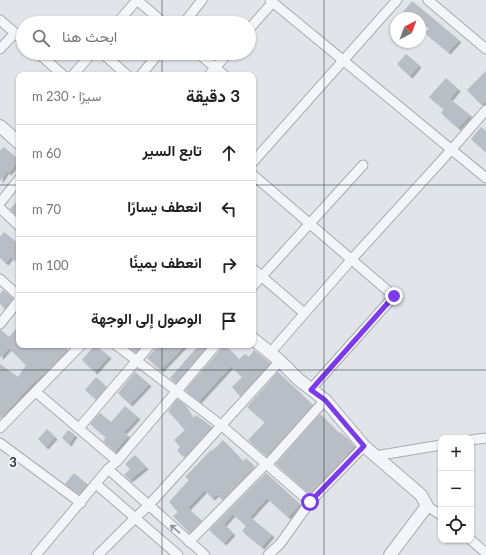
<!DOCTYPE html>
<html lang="ar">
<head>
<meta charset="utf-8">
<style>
  :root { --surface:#fff; --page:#f2f2f2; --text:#222; --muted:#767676; --line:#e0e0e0 }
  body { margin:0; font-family:Lato,Vazirmatn,sans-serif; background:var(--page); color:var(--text); direction:rtl }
  .controls { position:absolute; right:12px; bottom:12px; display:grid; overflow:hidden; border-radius:8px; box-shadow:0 1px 3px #0004 }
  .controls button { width:36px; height:36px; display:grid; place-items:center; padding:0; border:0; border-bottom:1px solid var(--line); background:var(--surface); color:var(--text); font:20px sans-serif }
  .compass { position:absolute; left:390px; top:12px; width:36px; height:36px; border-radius:50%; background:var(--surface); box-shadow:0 1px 3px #0004; rotate:41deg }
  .stop { position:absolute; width:12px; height:12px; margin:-9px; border:3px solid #7c3aed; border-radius:50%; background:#fff }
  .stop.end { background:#7c3aed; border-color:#fff; box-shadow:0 1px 4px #0008 }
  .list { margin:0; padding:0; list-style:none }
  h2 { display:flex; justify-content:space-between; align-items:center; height:52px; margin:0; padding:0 16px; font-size:17px }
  h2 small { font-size:13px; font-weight:400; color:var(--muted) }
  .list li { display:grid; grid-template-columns:26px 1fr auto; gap:12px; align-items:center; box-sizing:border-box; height:56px; padding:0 16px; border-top:1px solid var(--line) }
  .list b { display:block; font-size:15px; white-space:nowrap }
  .list em { font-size:13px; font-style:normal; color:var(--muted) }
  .icon { flex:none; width:22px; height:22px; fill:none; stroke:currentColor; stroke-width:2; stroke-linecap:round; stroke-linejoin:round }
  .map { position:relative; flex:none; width:486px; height:555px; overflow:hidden; direction:ltr }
  .search { position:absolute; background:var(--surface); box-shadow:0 1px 3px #0004; left:16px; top:16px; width:240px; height:44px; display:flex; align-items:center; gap:10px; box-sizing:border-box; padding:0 14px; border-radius:22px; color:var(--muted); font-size:15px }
  .panel { position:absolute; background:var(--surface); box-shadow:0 1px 3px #0004; left:16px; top:72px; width:240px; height:276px; border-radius:8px; direction:rtl }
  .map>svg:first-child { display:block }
  .building { fill:#b9bec6; filter:url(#shadow) }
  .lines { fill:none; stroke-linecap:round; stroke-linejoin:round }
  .minor-casing { stroke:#a7acb3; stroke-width:11 }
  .tertiary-casing { stroke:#a7acb3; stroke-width:14 }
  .minor { stroke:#f4f5f8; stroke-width:9 }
  .tertiary { stroke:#f4f5f8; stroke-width:12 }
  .oneway { stroke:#90949c }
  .route { stroke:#7c3aed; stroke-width:5 }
  .grid { fill:none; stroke:#2b3440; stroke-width:1; stroke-opacity:0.55 }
  .grid-label { font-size:13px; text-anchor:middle; font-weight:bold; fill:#2b3440; stroke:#f1f4f7; stroke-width:3.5; stroke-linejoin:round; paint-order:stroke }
</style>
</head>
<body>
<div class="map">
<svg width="486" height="555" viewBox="0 0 486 555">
  <defs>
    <filter id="shadow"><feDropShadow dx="2.5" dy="2.5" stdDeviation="0" flood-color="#0004"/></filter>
  </defs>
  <rect width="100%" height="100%" fill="#e1e5e9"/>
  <g class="building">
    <path d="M412 1 459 40 448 52 425 33 429 28 420 21V18H410L403 12Z"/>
    <path d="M406 54 419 65 410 76 397 64Z"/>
    <path d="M486 71V101L482 105 467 90Z"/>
    <path d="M446 78 458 89 450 99 470 115 458 128 441 113 444 109 429 97Z"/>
    <path d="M481 127 486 131V152L471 139Z"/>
    <path d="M4 147 19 160 9 173 7 171 0 181V151Z"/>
    <path d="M19 199V218L10 209Z"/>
    <path d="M4 232 19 244V263L11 257 6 263 0 258V237Z"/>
    <path d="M3 290 13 298 5 308 0 304V294Z"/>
    <path d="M19 325V345H61L68 349 45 373 33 383 0 419V364L18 377 26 365 9 348 0 358V330H1L9 337Z"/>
    <path d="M95 345 109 356 95 372 82 360Z"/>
    <path d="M126 345H142L136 352Z"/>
    <path d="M159 345H185L161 370 147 358Z"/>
    <path d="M199 345H208L176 383 170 378Z"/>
    <path d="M222 345H225L239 359 245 354 249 357 254 350 270 363 240 396 232 387 242 377 231 366 199 401 185 390 221 349Z"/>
    <path d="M135 372 149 384 130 404 118 393Z"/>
    <path d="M278 372 313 405 267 456 248 440 265 422 247 407Z"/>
    <path d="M96 377 107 387 96 399 85 390Z"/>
    <path d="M177 399 183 403 193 418 196 415 212 427 185 457 177 451 180 446 174 440 185 430 168 411Z"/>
    <path d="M125 406 138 417 124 432 128 436 115 451 103 441 106 437 90 424 100 413 111 422Z"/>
    <path d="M320 414 339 433 340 432 347 438 354 446 342 460 310 494 276 464Z"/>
    <path d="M47 429 55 437 46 447 38 439Z"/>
    <path d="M68 430 75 435 69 444 62 438Z"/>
    <path d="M223 440 243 461 246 458 255 467 222 500 217 494 212 498 205 490 188 508 202 521 190 533 173 516 178 512 169 502 189 480 185 477 211 450 212 451Z"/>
    <path d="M135 455 146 467 130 480 124 475 130 469 125 464Z"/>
    <path d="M74 473 87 484 79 494 65 484Z"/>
    <path d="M266 473 300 504 288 517 267 498 250 517 272 535 262 547 242 531 246 526 233 514 224 524 233 533 224 543 209 530Z"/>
  </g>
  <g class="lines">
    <defs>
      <g id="minor">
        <path d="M137 0 164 23"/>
        <path d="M270 0 486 178"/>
        <path d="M428 0 486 49"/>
        <path d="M0 20 23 40"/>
        <path d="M117 23 137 0"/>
        <path d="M184 23 202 0"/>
        <path d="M249 29 273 2"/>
        <path d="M0 49 15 33"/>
        <path d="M38 53 63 75"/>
        <path d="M102 53 127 75"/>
        <path d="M198 53 224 75"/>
        <path d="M73 75 92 53"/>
        <path d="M141 75 159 53"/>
        <path d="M209 75 228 53"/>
        <path d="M253 162 397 0"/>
        <path d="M253 175 394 296 311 389"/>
        <path d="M0 203 19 179"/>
        <path d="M0 208 19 226"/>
        <path d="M253 269 304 313"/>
        <path d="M0 279 19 296"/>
        <path d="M253 286 363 165"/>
        <path d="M0 324 19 300"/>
        <path d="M116 345 221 425 310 502"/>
        <path d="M270 353 351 260 452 149 486 110"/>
        <path d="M36 392 117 461"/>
        <path d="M0 428 81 345"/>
        <path d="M79 428 150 345"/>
        <path d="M471 440 486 438"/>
        <path d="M0 443 81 503"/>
        <path d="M375 456 441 445"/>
        <path d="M267 465 325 400"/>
        <path d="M108 469 205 555"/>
        <path d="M96 484 178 555"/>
        <path d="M427 506 441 515"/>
        <path d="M471 540 486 553"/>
        <path d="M189 542 266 464"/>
        <path d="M36 555 108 469 117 461 216 345"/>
        <path d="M98 555 135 518 148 506 280 361"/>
        <path d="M268 555 280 544 310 502 364 446"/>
      </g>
      <g id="tertiary">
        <path d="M0 126 19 143"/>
        <path d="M253 339 280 361 298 379 325 400 364 446 421 495 427 506 390 555"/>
      </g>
    </defs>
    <use href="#minor" class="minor-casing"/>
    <use href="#tertiary" class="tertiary-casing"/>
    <use href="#minor" class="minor"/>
    <use href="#tertiary" class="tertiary"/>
  </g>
  <defs><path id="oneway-shaft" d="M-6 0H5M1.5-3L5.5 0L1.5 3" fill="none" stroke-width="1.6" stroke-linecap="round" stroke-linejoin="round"/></defs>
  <use class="oneway" href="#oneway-shaft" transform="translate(175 529) rotate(-139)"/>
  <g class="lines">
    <path class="route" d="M310 502 364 446 325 400 311 390 394 296"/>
  </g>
  <path class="grid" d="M162 0V23M324 0V555M162 53V75M0 185H19M253 185H486M162 345V555M0 370H486"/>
  <g class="grid-label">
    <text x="13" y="467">3</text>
  </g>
</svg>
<div class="controls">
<button>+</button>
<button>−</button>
<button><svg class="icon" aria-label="locate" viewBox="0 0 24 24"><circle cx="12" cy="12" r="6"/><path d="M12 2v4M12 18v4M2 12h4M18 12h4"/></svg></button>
</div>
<svg class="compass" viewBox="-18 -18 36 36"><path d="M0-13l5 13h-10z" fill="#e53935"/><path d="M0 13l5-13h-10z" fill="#767676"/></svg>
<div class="stop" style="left:310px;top:502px"></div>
<div class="stop end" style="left:394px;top:296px"></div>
<div class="search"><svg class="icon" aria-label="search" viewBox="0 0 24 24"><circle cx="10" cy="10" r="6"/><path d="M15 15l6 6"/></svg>ابحث هنا</div>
<section class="panel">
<h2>3 دقيقة<small>سيرًا · 230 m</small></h2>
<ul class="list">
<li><svg class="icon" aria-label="ahead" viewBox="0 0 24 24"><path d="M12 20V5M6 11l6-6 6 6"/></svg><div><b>تابع السير</b></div><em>60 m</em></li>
<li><svg class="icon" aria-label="left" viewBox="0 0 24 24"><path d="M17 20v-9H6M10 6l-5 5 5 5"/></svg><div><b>انعطف يسارًا</b></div><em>70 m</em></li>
<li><svg class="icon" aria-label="right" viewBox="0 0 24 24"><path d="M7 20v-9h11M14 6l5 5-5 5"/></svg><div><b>انعطف يمينًا</b></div><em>100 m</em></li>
<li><svg class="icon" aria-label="arrive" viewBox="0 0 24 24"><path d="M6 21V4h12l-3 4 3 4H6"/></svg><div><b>الوصول إلى الوجهة</b></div></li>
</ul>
</section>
</div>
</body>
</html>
